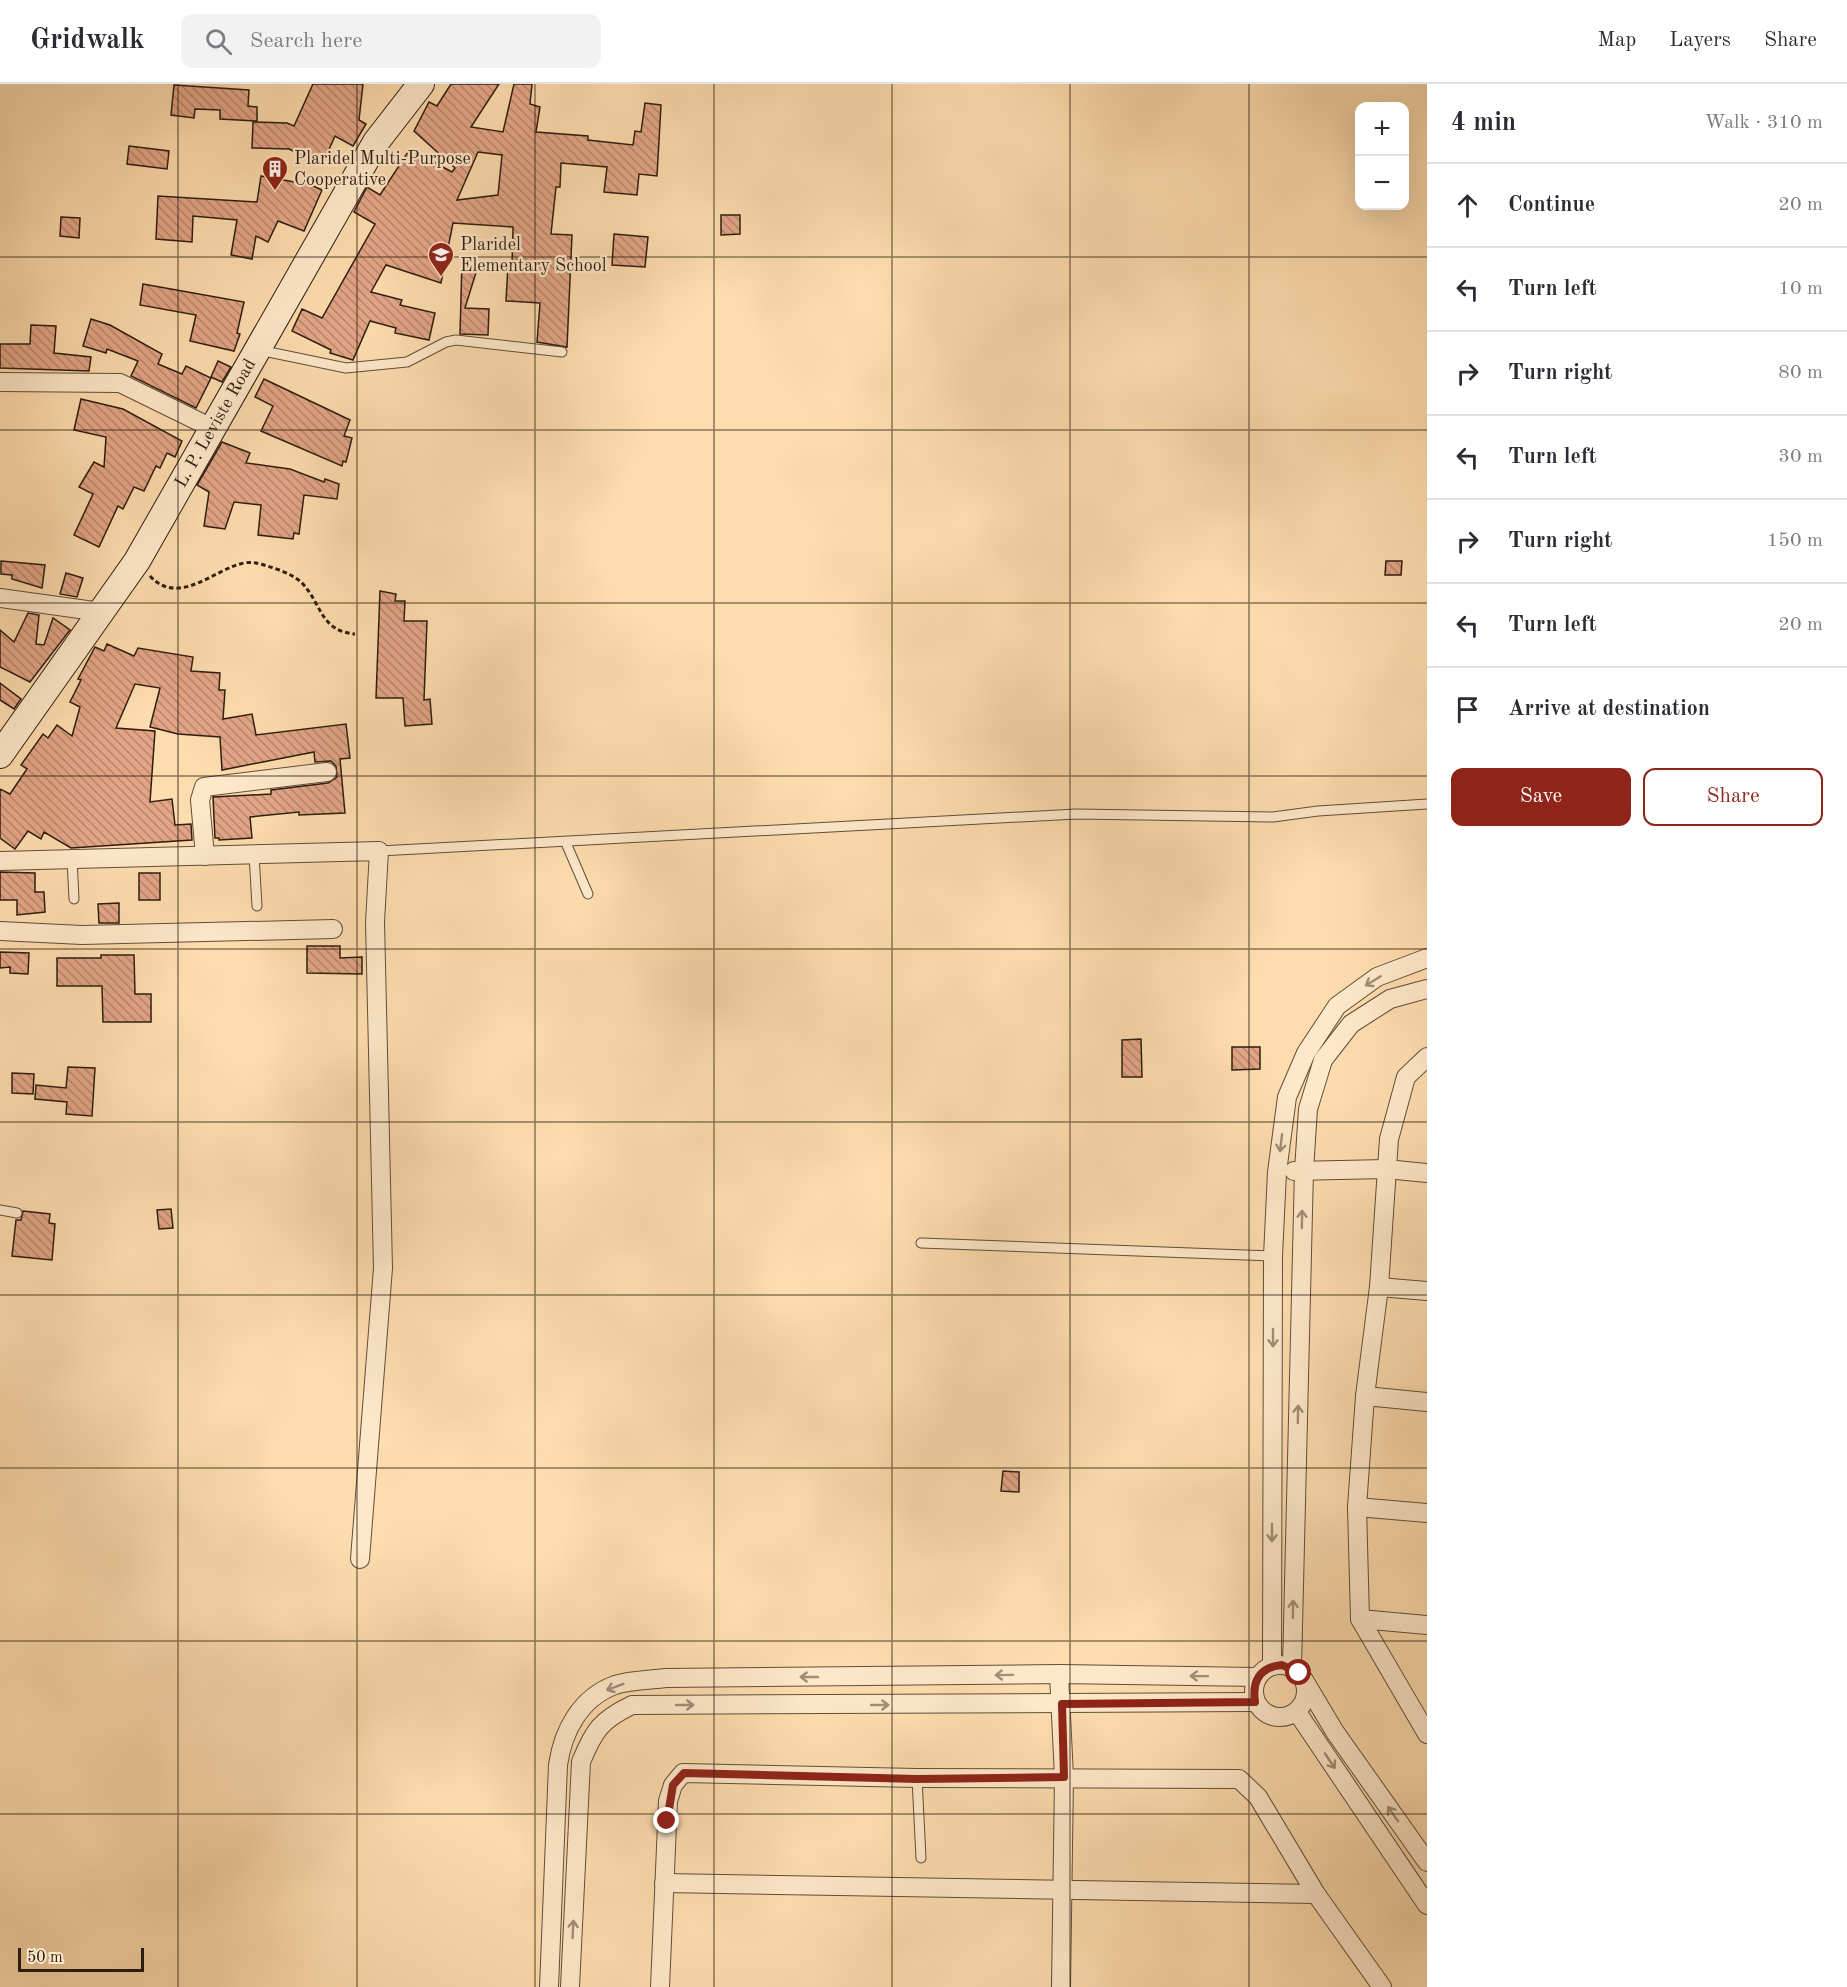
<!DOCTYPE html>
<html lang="en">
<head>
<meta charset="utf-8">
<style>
  :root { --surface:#fff; --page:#f2f2f3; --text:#2b2b33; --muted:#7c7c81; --line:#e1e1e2; --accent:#8f2418 }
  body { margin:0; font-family:"Old Standard TT",serif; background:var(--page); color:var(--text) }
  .controls { position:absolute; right:18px; top:18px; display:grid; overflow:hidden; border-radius:12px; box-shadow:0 6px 24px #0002 }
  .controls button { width:54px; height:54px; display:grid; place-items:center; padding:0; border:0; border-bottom:2px solid var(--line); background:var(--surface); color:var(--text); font:30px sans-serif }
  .scale { position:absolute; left:18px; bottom:15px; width:126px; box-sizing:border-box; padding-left:6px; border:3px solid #2e1d10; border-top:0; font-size:16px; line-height:21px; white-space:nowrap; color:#2e1d10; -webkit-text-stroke:4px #fee8ca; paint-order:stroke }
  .stop { position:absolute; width:18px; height:18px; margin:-14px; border:4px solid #8f2418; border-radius:50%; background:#fff }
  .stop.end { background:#8f2418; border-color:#fff; box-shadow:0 2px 6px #0008 }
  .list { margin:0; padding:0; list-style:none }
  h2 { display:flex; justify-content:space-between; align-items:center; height:78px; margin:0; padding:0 24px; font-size:26px }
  h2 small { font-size:20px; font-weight:400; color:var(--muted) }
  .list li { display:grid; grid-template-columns:39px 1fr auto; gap:18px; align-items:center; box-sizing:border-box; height:84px; padding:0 24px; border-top:2px solid var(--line) }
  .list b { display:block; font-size:22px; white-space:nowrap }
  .list em { font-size:20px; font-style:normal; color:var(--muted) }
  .actions { display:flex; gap:12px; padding:18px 24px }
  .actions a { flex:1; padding:14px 0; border:2px solid var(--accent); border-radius:12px; text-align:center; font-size:21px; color:var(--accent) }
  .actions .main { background:var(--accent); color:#fff }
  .icon { flex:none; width:33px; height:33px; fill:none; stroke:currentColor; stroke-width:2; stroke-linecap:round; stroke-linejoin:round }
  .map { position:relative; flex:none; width:1427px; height:1903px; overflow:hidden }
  header { display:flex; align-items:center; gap:36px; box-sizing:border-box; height:84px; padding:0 30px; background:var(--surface); border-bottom:2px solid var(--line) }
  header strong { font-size:28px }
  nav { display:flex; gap:33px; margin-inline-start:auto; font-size:21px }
  .search { width:420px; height:54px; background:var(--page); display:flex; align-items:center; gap:15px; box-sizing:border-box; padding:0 21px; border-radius:12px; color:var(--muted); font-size:22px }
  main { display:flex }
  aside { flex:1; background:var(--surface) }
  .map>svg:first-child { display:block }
  .building { fill:url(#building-back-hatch); stroke:#2e1d10; stroke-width:1.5; fill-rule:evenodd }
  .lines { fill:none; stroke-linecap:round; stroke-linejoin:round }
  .service-casing { stroke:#624d38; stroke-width:11 }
  .minor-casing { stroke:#624d38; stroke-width:20 }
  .secondary-casing { stroke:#2e1d10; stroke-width:28 }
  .path { stroke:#2e1d10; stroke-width:3; stroke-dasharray:4.5 3; stroke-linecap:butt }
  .service { stroke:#fee8ca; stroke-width:9 }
  .minor { stroke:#fee8ca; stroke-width:18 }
  .secondary { stroke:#fee8ca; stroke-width:26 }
  .oneway { stroke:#a08d76 }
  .route { stroke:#8f2418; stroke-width:8 }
  .grid { fill:none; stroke:#2e1d10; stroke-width:1.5; stroke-opacity:0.55 }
  .labels { text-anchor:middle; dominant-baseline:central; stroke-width:4.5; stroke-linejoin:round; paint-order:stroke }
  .poi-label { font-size:18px; fill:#2e1d10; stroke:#fee8ca; text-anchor:start }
  .street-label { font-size:18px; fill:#2e1d10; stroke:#fee8ca }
</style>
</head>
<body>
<header>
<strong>Gridwalk</strong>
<div class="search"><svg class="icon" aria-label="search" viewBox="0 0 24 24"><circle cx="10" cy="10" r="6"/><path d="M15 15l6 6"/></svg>Search here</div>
<nav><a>Map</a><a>Layers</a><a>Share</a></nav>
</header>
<main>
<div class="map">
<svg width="1427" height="1903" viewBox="0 0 1427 1903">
  <defs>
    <pattern id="building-back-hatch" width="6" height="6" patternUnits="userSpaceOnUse" patternTransform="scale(1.5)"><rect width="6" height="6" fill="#e3a586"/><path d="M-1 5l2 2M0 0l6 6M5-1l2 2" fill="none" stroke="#b8866c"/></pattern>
  </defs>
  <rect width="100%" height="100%" fill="#fddcae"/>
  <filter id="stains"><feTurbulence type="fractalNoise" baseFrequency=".00333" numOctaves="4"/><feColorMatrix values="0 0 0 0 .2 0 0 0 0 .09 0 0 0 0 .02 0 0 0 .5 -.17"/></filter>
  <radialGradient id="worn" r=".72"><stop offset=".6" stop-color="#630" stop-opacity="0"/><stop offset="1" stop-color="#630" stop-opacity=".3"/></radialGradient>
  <g class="building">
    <path d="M313 0H363L359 36 366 40 353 62 335 52 322 81 289 65 252 64 253 38 287 39 294 42Z"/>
    <path d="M451 0H499L471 43 503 48 514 0H532L530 20 540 23 536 48 588 52V56L633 61 635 47 641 48 645 19 661 21 657 92 639 90 637 111 604 108 607 83 561 79 560 103H556L551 150 572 151 567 263 537 258 540 219 506 217 508 181H512L513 143 453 139 441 199 386 181 371 208 402 216 400 221 435 229 429 256 395 249 396 244 370 237 353 276 330 269 331 266 292 247 302 225 322 234 375 140 354 128 367 103 380 111 410 65 452 88 455 84 414 47 429 18 437 22ZM478 68 502 71 498 111 457 116Z"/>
    <path d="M174 1 249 6 248 22 257 23V37L220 35V26L195 25 194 34 171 31Z"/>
    <path d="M129 62 169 67 167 85 127 80Z"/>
    <path d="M261 92 311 101 322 106 304 147 278 137 268 158 256 152 252 175 231 171 237 136 193 132 192 158 156 155 158 112 257 118Z"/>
    <path d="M721 131H740V150L721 151Z"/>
    <path d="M61 133 80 134 79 154 60 152Z"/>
    <path d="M614 150 648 153 645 183 612 181Z"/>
    <path d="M462 177 478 182 465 224 489 225 488 251 460 250Z"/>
    <path d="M143 200 244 218 237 249 240 250 234 267 190 257 196 231 140 221Z"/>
    <path d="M91 235 110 241 162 270 158 280 182 290 186 282 211 294 196 324 131 292 138 277 107 265 106 269 83 262Z"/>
    <path d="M31 241 56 242 54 269 91 273 89 287 0 284V260H30Z"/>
    <path d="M218 277 231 283 222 298 211 293Z"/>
    <path d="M264 295 350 336 344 352 352 354 346 378 343 377 342 382 261 347 273 322 255 313Z"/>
    <path d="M81 315 123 325 182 357 175 373 167 369 160 384 156 382 144 407 134 403 123 425 118 422 99 463 74 451 93 410 79 403 94 378 104 383 106 353 74 346Z"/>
    <path d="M222 358 250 369 246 379 290 385 324 398 325 395 339 400 337 415 304 411 299 450 294 449 293 455 258 451 261 421 234 418 225 445 204 442 209 408 197 401Z"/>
    <path d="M1 477 45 481 42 504 12 495V491L1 490Z"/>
    <path d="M1386 477H1402L1401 491H1385Z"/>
    <path d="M66 489 83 494 77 513 60 510Z"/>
    <path d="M380 507 396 510 395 517H405L404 537H427L424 616 430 615 432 640 405 642 403 614H376Z"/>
    <path d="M28 529 39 531 36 560 44 561 53 534 70 546 30 598 0 583V546L14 558Z"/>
    <path d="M107 560 134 572 138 564 193 573 191 587 220 589 219 606H225L223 635 252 630 256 651 346 640 350 674 340 675 345 729 299 731V728L250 733 252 754 219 756V754H215L213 713 271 710V706L328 699 337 693 336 682 331 677 315 678 314 668 222 686 220 653 178 650 150 643 160 604 135 600 116 644 155 647 150 718 172 715 175 741 191 740 192 756 71 764 44 748 41 755 28 747 15 765 0 754V705L10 710 27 685 21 681 43 650 48 654 57 641 72 652 80 623 70 618 81 596 78 595 95 563 104 567Z"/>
    <path d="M0 599 21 615 14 625 0 616Z"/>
    <path d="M0 788 35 789V808H44L45 828 17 831V816H0Z"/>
    <rect x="139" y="789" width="21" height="27"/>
    <path d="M119 819V839H99L98 820Z"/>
    <path d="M307 862H340V874L362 873V890L307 889Z"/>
    <path d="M0 868 29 869 28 890 10 889V883L0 884Z"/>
    <path d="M101 871H134L135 910H151V938H103L102 902H57V874H101Z"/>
    <path d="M1141 955 1142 993H1122V956Z"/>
    <path d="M1232 963H1260V985L1232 986Z"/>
    <path d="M68 983 95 984 92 1032 66 1030 67 1018 35 1015 36 1001 66 1004Z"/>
    <path d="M12 989 34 990 33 1010 12 1009Z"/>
    <path d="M171 1125 173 1144 159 1145 157 1126Z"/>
    <path d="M23 1127 50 1130 49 1139 55 1140 52 1176 12 1172 16 1136H21Z"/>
    <path d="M1003 1387 1019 1388V1408L1001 1407Z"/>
  </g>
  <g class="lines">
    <defs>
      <g id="service">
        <path d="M259 266 346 284 407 278 446 258 456 256 562 268"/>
        <path d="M566 759 588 810"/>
        <path d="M379 767 1076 730 1273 733 1318 727 1427 720"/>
        <path d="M254 770 257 822"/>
        <path d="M72 775 74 815"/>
        <path d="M0 1126 17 1129"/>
        <path d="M921 1159 1273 1172"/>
        <path d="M917 1694 921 1774"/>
      </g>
      <g id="minor">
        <path d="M0 298 120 299 212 344"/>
        <path d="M0 514 101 528"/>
        <path d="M205 772 200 716 204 703 327 688"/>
        <path d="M0 777 379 767 375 838 383 1184 360 1475"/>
        <path d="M0 847 82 851 333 845"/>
        <path d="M1427 973 1406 993 1389 1055 1379 1203 1365 1312 1357 1423 1360 1535 1427 1650"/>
        <path d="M1294 1087 1386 1085 1427 1089"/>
        <path d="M1379 1203 1427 1207"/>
        <path d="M1365 1312 1427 1318"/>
        <path d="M1357 1423 1427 1429"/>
        <path d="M1360 1535 1427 1541"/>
        <circle cx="1280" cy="1607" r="26"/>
        <path d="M1272 1582 1273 1172 1277 1088 1287 1013 1306 969 1337 922 1377 893 1427 874"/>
        <path d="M1292 1584 1304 1086 1308 1025 1323 976 1351 940 1390 915 1427 905"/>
        <path d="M1059 1590 1064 1693 1061 1903"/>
        <path d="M1304 1596 1335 1648 1427 1778"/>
        <path d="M1297 1628 1427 1821"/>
        <path d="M664 1799 1316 1810"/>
        <path d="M549 1903 558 1681C563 1647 580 1614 615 1601 630 1596 650 1596 666 1594L1059 1590 1257 1593"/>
        <path d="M570 1903 581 1678C594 1646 601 1636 632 1621L1255 1618"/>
        <path d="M660 1903 668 1717 673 1701 683 1689 917 1694 1239 1695 1258 1713 1316 1810 1382 1903"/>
      </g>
      <g id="secondary">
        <path id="s1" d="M0 671 137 477 376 58 421 0"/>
      </g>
    </defs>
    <use href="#service" class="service-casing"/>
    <use href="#minor" class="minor-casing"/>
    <use href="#secondary" class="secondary-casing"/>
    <path class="path" d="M150 492C183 528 225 472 256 479 269 482 292 489 302 499 322 520 320 547 355 550"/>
    <use href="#service" class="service"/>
    <use href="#minor" class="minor"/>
    <use href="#secondary" class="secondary"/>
  </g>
  <defs><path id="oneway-shaft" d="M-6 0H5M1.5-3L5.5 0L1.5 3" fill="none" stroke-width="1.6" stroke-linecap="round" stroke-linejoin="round" transform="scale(1.5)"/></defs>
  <g class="oneway">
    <use href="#oneway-shaft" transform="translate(1373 897) rotate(148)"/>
    <use href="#oneway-shaft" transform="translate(1281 1059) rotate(97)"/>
    <use href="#oneway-shaft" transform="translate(1302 1135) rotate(-89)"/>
    <use href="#oneway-shaft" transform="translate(1273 1254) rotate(90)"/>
    <use href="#oneway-shaft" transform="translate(1298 1330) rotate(-89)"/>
    <use href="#oneway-shaft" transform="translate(1272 1449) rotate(90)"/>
    <use href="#oneway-shaft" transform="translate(1293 1525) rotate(-89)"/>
    <use href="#oneway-shaft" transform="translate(1004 1591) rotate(179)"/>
    <use href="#oneway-shaft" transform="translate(1199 1592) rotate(-179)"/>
    <use href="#oneway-shaft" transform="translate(809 1593) rotate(180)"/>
    <use href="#oneway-shaft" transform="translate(615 1603) rotate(160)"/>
    <use href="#oneway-shaft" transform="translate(685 1621)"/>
    <use href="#oneway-shaft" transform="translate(880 1621)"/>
    <use href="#oneway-shaft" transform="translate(1330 1677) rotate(56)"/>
    <use href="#oneway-shaft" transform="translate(1393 1730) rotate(-125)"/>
    <use href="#oneway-shaft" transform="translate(573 1845) rotate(-87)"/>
  </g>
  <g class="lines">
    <path class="route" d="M667 1737 673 1701 684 1689 917 1695 1064 1693 1062 1620 1255 1618C1252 1598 1259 1583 1282 1581L1299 1589"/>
  </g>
  <path class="grid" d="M178 0V1903M357 0V1903M535 0V1903M714 0V1903M892 0V1903M1070 0V1903M1249 0V1903M0 173H1427M0 346H1427M0 519H1427M0 692H1427M0 865H1427M0 1038H1427M0 1211H1427M0 1384H1427M0 1557H1427M0 1730H1427"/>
  <defs>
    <symbol id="building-pin" viewBox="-11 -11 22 30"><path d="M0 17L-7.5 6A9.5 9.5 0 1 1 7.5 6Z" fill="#8f2418" stroke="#fee8ca"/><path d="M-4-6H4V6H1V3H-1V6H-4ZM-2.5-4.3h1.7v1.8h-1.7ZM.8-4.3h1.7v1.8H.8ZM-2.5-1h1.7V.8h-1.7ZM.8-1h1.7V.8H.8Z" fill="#fff"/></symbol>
    <symbol id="school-pin" viewBox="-11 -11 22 30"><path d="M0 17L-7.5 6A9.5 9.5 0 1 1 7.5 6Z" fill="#8f2418" stroke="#fee8ca"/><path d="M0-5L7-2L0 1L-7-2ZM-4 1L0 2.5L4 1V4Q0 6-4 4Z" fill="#fff"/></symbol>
  </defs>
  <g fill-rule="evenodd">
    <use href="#building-pin" x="260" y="70" width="30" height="40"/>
    <use href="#school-pin" x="426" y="156" width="30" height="40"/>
  </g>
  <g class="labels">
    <g class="poi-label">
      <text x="294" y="75">Plaridel Multi-Purpose<tspan x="294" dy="21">Cooperative</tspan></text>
      <text x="460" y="161">Plaridel<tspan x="460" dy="21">Elementary School</tspan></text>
    </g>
    <g class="street-label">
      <text stroke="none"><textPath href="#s1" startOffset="396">L. P. Leviste Road</textPath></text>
    </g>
  </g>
  <rect width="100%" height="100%" filter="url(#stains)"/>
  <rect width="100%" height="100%" fill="url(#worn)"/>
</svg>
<div class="controls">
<button>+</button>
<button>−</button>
</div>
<div class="scale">50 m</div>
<div class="stop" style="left:1299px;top:1589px"></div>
<div class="stop end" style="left:667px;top:1737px"></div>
</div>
<aside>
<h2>4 min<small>Walk · 310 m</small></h2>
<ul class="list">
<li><svg class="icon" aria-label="ahead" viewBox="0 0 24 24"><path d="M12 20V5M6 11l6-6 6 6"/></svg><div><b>Continue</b></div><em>20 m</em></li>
<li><svg class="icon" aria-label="left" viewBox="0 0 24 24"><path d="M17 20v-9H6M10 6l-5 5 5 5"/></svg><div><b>Turn left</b></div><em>10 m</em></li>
<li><svg class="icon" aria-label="right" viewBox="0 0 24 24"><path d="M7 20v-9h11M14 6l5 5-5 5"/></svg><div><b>Turn right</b></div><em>80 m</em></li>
<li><svg class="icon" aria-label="left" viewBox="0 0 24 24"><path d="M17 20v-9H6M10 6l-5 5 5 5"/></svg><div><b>Turn left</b></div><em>30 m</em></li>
<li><svg class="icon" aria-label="right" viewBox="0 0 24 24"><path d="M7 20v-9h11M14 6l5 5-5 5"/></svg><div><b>Turn right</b></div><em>150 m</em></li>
<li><svg class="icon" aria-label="left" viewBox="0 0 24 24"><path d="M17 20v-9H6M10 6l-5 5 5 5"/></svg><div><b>Turn left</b></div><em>20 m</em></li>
<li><svg class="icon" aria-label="arrive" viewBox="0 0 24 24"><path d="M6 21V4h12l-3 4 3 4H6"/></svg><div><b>Arrive at destination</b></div></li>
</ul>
<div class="actions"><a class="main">Save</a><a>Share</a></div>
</aside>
</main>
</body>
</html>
